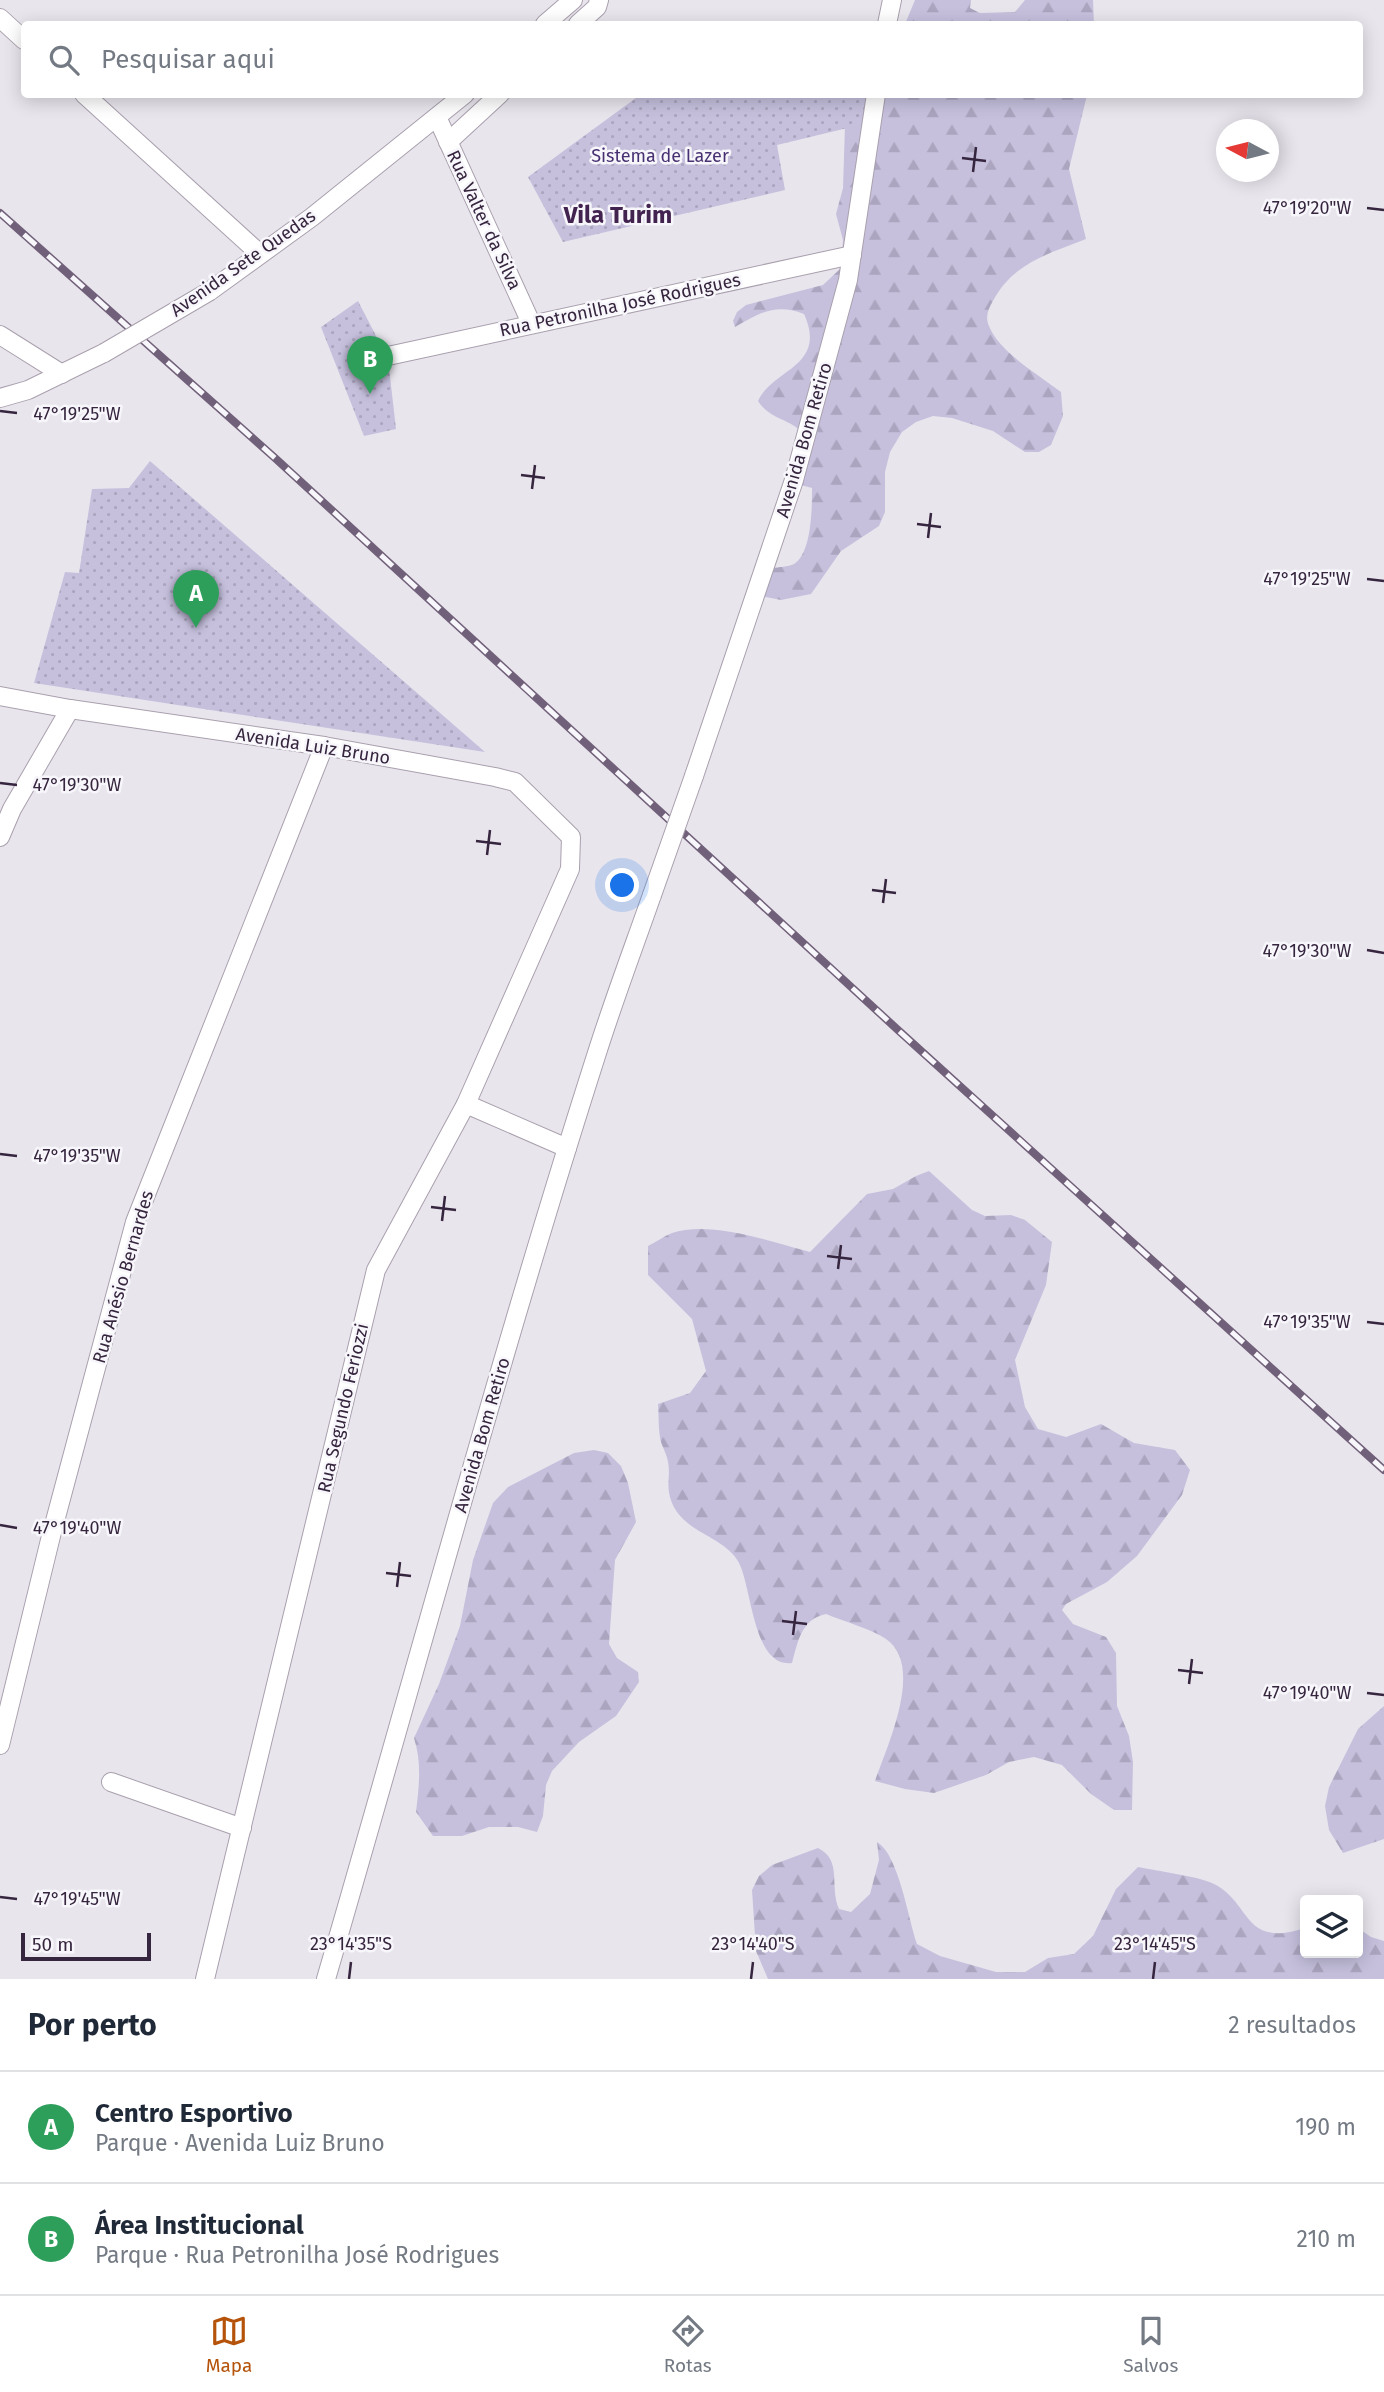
<!DOCTYPE html>
<html lang="pt">
<head>
<meta charset="utf-8">
<style>
  :root { --surface:#fff; --page:#f6f6f7; --text:#1f2937; --muted:#747a83; --line:#e0e1e3; --accent:#b45309 }
  body { margin:0; font-family:"Fira Sans",sans-serif; background:var(--page); color:var(--text) }
  .controls { position:absolute; right:21px; bottom:21px; display:grid; overflow:hidden; border-radius:7px; box-shadow:0 4px 18px #0003 }
  .controls button { width:63px; height:63px; display:grid; place-items:center; padding:0; border:0; border-bottom:2px solid var(--line); background:var(--surface); color:var(--text); font:35px sans-serif }
  .compass { position:absolute; left:1216px; top:119px; width:63px; height:63px; border-radius:50%; background:var(--surface); box-shadow:0 4px 18px #0003; rotate:277deg }
  .scale { position:absolute; left:21px; bottom:18px; width:130px; box-sizing:border-box; padding-left:7px; border:4px solid #36253e; border-top:0; font-size:19px; line-height:24px; white-space:nowrap; color:#36253e; -webkit-text-stroke:5px #f7f6fa; paint-order:stroke }
  .you { position:absolute; left:623px; top:886px; width:24px; height:24px; margin:-18px; border:5px solid #fff; border-radius:50%; background:#1a73e8; box-shadow:0 0 0 10px #1a73e833 }
  .badge { display:grid; place-items:center; width:46px; height:46px; border-radius:50%; background:var(--accent); color:#fff; font-size:23px; font-weight:700 }
  .pin { position:absolute; translate:-50% -58px; filter:drop-shadow(0 2px 4px #0008) }
  .pin::after { content:''; position:absolute; top:37px; width:24px; height:21px; background:inherit; clip-path:polygon(0 0,100% 0,50% 100%) }
  .list { margin:0; padding:0; list-style:none }
  h2 { display:flex; justify-content:space-between; align-items:center; height:91px; margin:0; padding:0 28px; font-size:30px }
  h2 small { font-size:23px; font-weight:400; color:var(--muted) }
  .list li { display:grid; grid-template-columns:46px 1fr auto; gap:21px; align-items:center; box-sizing:border-box; height:112px; padding:0 28px; border-top:2px solid var(--line) }
  .list b { display:block; font-size:26px; white-space:nowrap }
  .list p { margin:0; font-size:23px; white-space:nowrap; color:var(--muted) }
  .list em { font-size:23px; font-style:normal; color:var(--muted) }
  .icon { flex:none; width:38px; height:38px; fill:none; stroke:currentColor; stroke-width:2; stroke-linecap:round; stroke-linejoin:round }
  .map { position:relative; flex:none; width:1384px; height:1979px; overflow:hidden }
  .search { position:absolute; background:var(--surface); box-shadow:0 4px 18px #0003; left:21px; right:21px; top:21px; height:77px; display:flex; align-items:center; gap:18px; box-sizing:border-box; padding:0 24px; border-radius:7px; color:var(--muted); font-size:26px }
  .sheet { height:315px; background:var(--surface) }
  nav { display:flex; justify-content:space-around; align-items:center; box-sizing:border-box; height:98px; border-top:2px solid var(--line); background:var(--surface); font-size:19px; color:var(--muted) }
  nav a { display:grid; justify-items:center; gap:4px }
  nav .on { color:var(--accent) }
  .map>svg:first-child { display:block }
  .forest { fill:url(#forest-firs) }
  .park { fill:url(#park-dots) }
  .lines { fill:none; stroke-linecap:round; stroke-linejoin:round }
  .minor-casing { stroke:#a9a0ae; stroke-width:20 }
  .minor { stroke:#fff; stroke-width:18 }
  .rail-casing { stroke:#716079; stroke-width:8 }
  .rail { stroke:#f7f6fa; stroke-width:5; stroke-dasharray:16; stroke-linecap:butt }
  .minor-bridge-casing { stroke:#a9a0ae; stroke-width:20; stroke-linecap:butt }
  .minor-bridge { stroke:#fff; stroke-width:18 }
  .ticks { fill:none; stroke:#36253e; stroke-width:2.5 }
  .labels { text-anchor:middle; dominant-baseline:central; stroke-width:5; stroke-linejoin:round; paint-order:stroke }
  .park-label { font-size:18px; fill:#473173; stroke:#f7f6fa }
  .street-label { font-size:18px; fill:#36253e; stroke:#f7f6fa }
  .district-label { font-size:24px; font-weight:bold; fill:#42224f; stroke:#f7f6fa }
  .ticks-label { font-size:18px; text-anchor:middle; fill:#36253e; stroke:#f7f6fa; stroke-width:5; stroke-linejoin:round; paint-order:stroke }
</style>
</head>
<body>
<div class="map">
<svg width="1384" height="1979" viewBox="0 0 1384 1979">
  <defs>
    <pattern id="forest-firs" width="22" height="20" patternUnits="userSpaceOnUse" patternTransform="scale(1.75)"><rect width="22" height="20" fill="#c6c0dd"/><path d="M5 1l3.5 6h-7zM16 11l3.5 6h-7z" fill="#aba5bf"/></pattern>
    <pattern id="park-dots" width="8" height="8" patternUnits="userSpaceOnUse" patternTransform="scale(1.75)"><rect width="8" height="8" fill="#c6c0dd"/><path d="M2 2h.1M6 6h.1" fill="none" stroke="#aba5bf" stroke-width="1.8" stroke-linecap="round"/></pattern>
  </defs>
  <rect width="100%" height="100%" fill="#e9e5ed"/>
  <g class="forest">
    <path d="M915 0H971L970 8 980 13 1015 12 1025 0H1093L1094 24H905Z"/>
    <path d="M818 95H1087L1069 169 1086 239C1048 254 1013 263 993 301 988 309 985 317 989 326 999 352 1039 375 1061 392L1063 416 1051 445 1039 452H1025L993 431 952 418 933 416 916 422 902 432 890 452 885 472V512L879 526 841 551 811 594 781 600 761 596 772 568C779 567 788 567 794 564 812 553 812 507 812 488L797 484 804 434C789 418 770 420 758 401 772 369 828 367 804 314 775 303 760 313 735 327L733 321 737 312 746 305 823 285 841 268 843 240 836 214 843 188 845 125Z"/>
    <path d="M929 1171 972 1210 985 1216 1011 1215 1025 1220 1052 1242 1046 1285 1015 1360 1025 1407 1038 1429 1066 1437 1101 1424 1134 1443 1175 1450 1190 1470 1182 1495 1137 1556 1107 1582 1066 1604 1062 1610 1073 1624 1106 1637 1116 1653 1117 1706 1129 1736 1133 1762 1132 1810H1114L1091 1794 1062 1765 1034 1757 1009 1762 986 1775 934 1793 905 1789 875 1781C887 1746 925 1666 886 1639 871 1629 843 1621 826 1614 801 1619 798 1642 792 1663 753 1668 752 1588 739 1563 725 1536 685 1534 672 1503 665 1485 671 1478 668 1462 667 1455 663 1448 661 1442 658 1430 659 1416 658 1404L690 1393 706 1371 692 1319 648 1275V1246C656 1242 664 1236 672 1233 710 1220 772 1242 810 1252L867 1194 893 1189 916 1176Z"/>
    <path d="M594 1450 608 1453 621 1466 628 1483 636 1522 615 1560 609 1644 617 1658 638 1672 639 1682 616 1716 579 1742 552 1771 546 1785 543 1816 537 1832 518 1827H489L462 1836H433L416 1812C419 1786 422 1763 414 1738L439 1684 460 1626 473 1560 493 1503 508 1487 574 1453Z"/>
    <path d="M1384 1706V1839L1343 1853 1329 1830 1325 1806 1329 1787 1358 1729Z"/>
    <path d="M877 1842C899 1855 908 1919 917 1944L940 1956 996 1972H1025L1048 1958 1074 1954 1093 1936 1116 1889 1138 1867C1157 1871 1196 1876 1212 1883 1252 1901 1241 1949 1305 1928V1953H1358V1928L1371 1937 1384 1941V1979H768L756 1951 752 1890 759 1876 772 1865 818 1848C843 1860 829 1887 839 1909L851 1912 870 1894 879 1860Z"/>
  </g>
  <g class="park">
    <path d="M640 95H868L864 124 777 145 785 190 563 242 528 177Z"/>
    <path d="M358 301 388 359 396 429 364 436 321 327Z"/>
    <path d="M150 461 485 752 34 683 65 572 79 573 92 489 129 488Z"/>
  </g>
  <g class="lines">
    <defs>
      <g id="minor">
        <path d="M0 18 24 40"/>
        <path d="M545 24 573 0"/>
        <path d="M578 24 597 7 599 0"/>
        <path d="M887 24 892 0"/>
        <path d="M84 94 260 254"/>
        <path d="M437 117 531 323"/>
        <path d="M448 142 500 94"/>
        <path d="M210 291 312 217 465 94"/>
        <path d="M0 335 62 374"/>
        <path d="M388 356 852 255"/>
        <path d="M0 398 28 390 104 353"/>
        <path d="M0 696 70 709 324 746 495 777 515 782 571 837 570 869 466 1104 376 1270 205 1979"/>
        <path d="M694 776 794 480 848 280 876 94"/>
        <path d="M0 837 12 809 70 709"/>
        <path d="M466 1104 567 1148"/>
        <path d="M0 1745 51 1536 135 1222 324 746"/>
        <path d="M111 1782 242 1828"/>
        <path d="M326 1979C416 1671 498 1362 596 1056 613 1002 633 949 652 895"/>
      </g>
    </defs>
    <use href="#minor" class="minor-casing"/>
    <use href="#minor" class="minor"/>
    <defs>
      <path id="rail" d="M0 213 275 458 898 1030 1384 1470"/>
    </defs>
    <use href="#rail" class="rail-casing"/>
    <use href="#rail" class="rail"/>
    <defs>
      <g id="minor-bridge">
        <path d="M104 353 210 291"/>
        <path d="M652 895 694 776"/>
      </g>
    </defs>
    <use href="#minor-bridge" class="minor-bridge-casing"/>
    <use href="#minor-bridge" class="minor-bridge"/>
  </g>
  <path class="ticks" d="M962 158 986 161M973 172 976 147M1367 208 1384 210M0 411 17 413M521 475 545 478M532 489 535 465M917 524 941 527M928 538 931 513M1367 579 1384 581M0 783 17 785M476 841 501 844M487 855 490 830M872 890 896 893M883 903 886 879M1367 950 1384 953M0 1154 17 1156M431 1207 456 1210M442 1221 445 1196M827 1256 852 1259M838 1269 841 1245M1367 1322 1384 1324M0 1525 17 1528M386 1573 411 1576M397 1587 400 1562M782 1621 807 1624M793 1635 796 1611M1178 1670 1203 1673M1189 1684 1192 1659M1367 1693 1384 1695M0 1897 17 1899M349 1979 351 1962M751 1979 753 1962M1153 1979 1155 1962"/>
  <g class="labels">
    <g class="park-label">
      <text x="660" y="156">Sistema de Lazer</text>
    </g>
    <g class="street-label">
      <text transform="translate(484 220) rotate(65)">Rua Valter da Silva</text>
      <text transform="translate(243 263) rotate(-35)">Avenida Sete Quedas</text>
      <text transform="translate(620 305) rotate(-12)">Rua Petronilha José Rodrigues</text>
      <text transform="translate(804 440) rotate(-74)">Avenida Bom Retiro</text>
      <text transform="translate(313 746) rotate(9)">Avenida Luiz Bruno</text>
      <text transform="translate(123 1277) rotate(-74)">Rua Anésio Bernardes</text>
      <text transform="translate(343 1408) rotate(-77)">Rua Segundo Feriozzi</text>
      <text transform="translate(482 1435) rotate(-74)">Avenida Bom Retiro</text>
    </g>
    <g class="district-label">
      <text x="618" y="215">Vila Turim</text>
    </g>
  </g>
  <g class="ticks-label">
    <text x="1307" y="214">47°19'20"W</text>
    <text x="77" y="420">47°19'25"W</text>
    <text x="1307" y="585">47°19'25"W</text>
    <text x="77" y="791">47°19'30"W</text>
    <text x="1307" y="957">47°19'30"W</text>
    <text x="77" y="1162">47°19'35"W</text>
    <text x="1307" y="1328">47°19'35"W</text>
    <text x="77" y="1534">47°19'40"W</text>
    <text x="1307" y="1699">47°19'40"W</text>
    <text x="77" y="1905">47°19'45"W</text>
    <text x="351" y="1950">23°14'35"S</text>
    <text x="753" y="1950">23°14'40"S</text>
    <text x="1155" y="1950">23°14'45"S</text>
  </g>
</svg>
<div class="controls">
<button><svg class="icon" aria-label="layers" viewBox="0 0 24 24"><path d="M12 4l9 5-9 5-9-5zM3 14l9 5 9-5"/></svg></button>
</div>
<svg class="compass" viewBox="-18 -18 36 36"><path d="M0-13l5 13h-10z" fill="#e53935"/><path d="M0 13l5-13h-10z" fill="#747a83"/></svg>
<div class="scale">50 m</div>
<div class="you"></div>
<div class="pin badge" style="left:196px;top:628px;background:#2e9e5b">A</div>
<div class="pin badge" style="left:370px;top:394px;background:#2e9e5b">B</div>
<div class="search"><svg class="icon" aria-label="search" viewBox="0 0 24 24"><circle cx="10" cy="10" r="6"/><path d="M15 15l6 6"/></svg>Pesquisar aqui</div>
</div>
<section class="sheet">
<h2>Por perto<small>2 resultados</small></h2>
<ul class="list">
<li><span class="badge" style="background:#2e9e5b">A</span><div><b>Centro Esportivo</b><p>Parque · Avenida Luiz Bruno</p></div><em>190 m</em></li>
<li><span class="badge" style="background:#2e9e5b">B</span><div><b>Área Institucional</b><p>Parque · Rua Petronilha José Rodrigues</p></div><em>210 m</em></li>
</ul>
</section>
<nav>
<a class="on"><svg class="icon" aria-label="map" viewBox="0 0 24 24"><path d="M3 6l6-2 6 2 6-2v14l-6 2-6-2-6 2zM9 4v14M15 6v14"/></svg>Mapa</a>
<a><svg class="icon" aria-label="directions" viewBox="0 0 24 24"><path d="M12 3l9 9-9 9-9-9zM9 14v-3h6M13 9l2 2-2 2"/></svg>Rotas</a>
<a><svg class="icon" aria-label="saved" viewBox="0 0 24 24"><path d="M7 4h10v16l-5-4-5 4z"/></svg>Salvos</a>
</nav>
</body>
</html>
